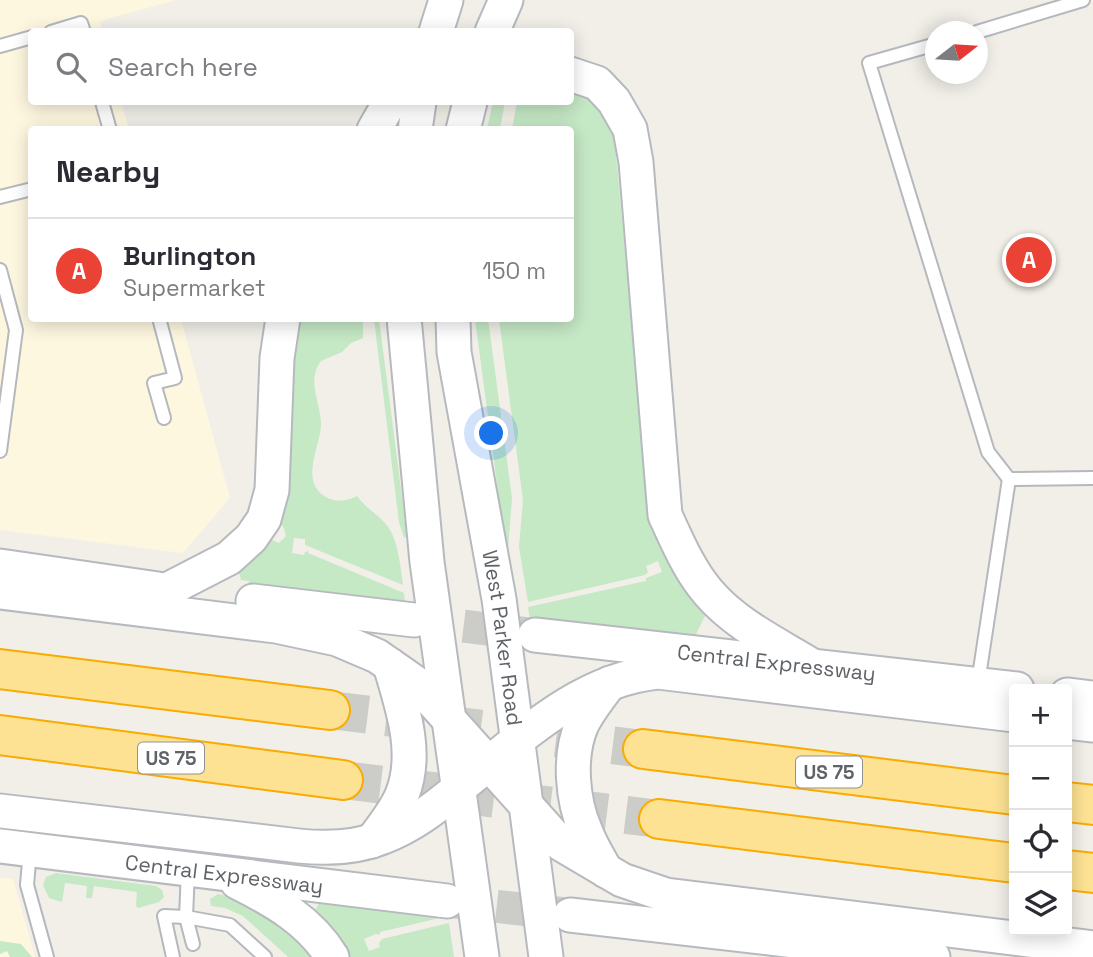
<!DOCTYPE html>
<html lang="en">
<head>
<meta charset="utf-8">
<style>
  :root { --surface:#fff; --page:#f2f2f3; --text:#2b2b33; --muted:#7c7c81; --line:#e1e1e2; --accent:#ea4335 }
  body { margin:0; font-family:"Space Grotesk",sans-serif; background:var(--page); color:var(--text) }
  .controls { position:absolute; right:21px; bottom:21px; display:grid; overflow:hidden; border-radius:7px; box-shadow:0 4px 18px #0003 }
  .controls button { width:63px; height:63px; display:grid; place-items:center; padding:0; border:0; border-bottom:2px solid var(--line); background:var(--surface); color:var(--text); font:35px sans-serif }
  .compass { position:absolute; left:925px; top:21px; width:63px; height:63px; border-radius:50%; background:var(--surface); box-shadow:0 4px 18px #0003; rotate:73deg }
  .you { position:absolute; left:492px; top:434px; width:24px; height:24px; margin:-18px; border:5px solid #fff; border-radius:50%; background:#1a73e8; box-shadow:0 0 0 10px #1a73e833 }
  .badge { display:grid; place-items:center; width:46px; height:46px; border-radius:50%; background:var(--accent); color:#fff; font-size:23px; font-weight:700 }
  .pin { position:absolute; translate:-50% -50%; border:4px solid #fff; box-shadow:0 2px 7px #0006 }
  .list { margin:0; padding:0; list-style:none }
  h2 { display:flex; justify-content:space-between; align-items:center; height:91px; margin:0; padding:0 28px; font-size:30px }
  h2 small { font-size:23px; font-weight:400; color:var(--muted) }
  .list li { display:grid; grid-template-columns:46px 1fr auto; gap:21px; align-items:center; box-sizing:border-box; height:105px; padding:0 28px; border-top:2px solid var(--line) }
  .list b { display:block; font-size:26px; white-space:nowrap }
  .list p { margin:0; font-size:23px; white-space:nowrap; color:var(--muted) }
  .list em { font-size:23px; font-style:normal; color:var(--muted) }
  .icon { flex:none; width:38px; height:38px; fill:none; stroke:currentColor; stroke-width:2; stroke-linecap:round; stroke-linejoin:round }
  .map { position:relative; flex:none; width:1093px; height:957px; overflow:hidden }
  .search { position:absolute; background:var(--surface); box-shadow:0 4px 18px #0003; left:28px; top:28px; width:546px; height:77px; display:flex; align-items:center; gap:18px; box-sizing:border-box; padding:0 24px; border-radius:7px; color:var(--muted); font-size:26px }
  .panel { position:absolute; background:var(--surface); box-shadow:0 4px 18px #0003; left:28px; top:126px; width:546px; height:196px; border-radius:7px }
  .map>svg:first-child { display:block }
  .commercial { fill:#fef7e0 }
  .green { fill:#c5e8c5 }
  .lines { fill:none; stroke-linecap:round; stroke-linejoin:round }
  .secondary-tunnel { stroke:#ccccc8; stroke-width:33; stroke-dasharray:33 17; stroke-linecap:butt }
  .motorway-tunnel { stroke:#ccccc8; stroke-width:38; stroke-dasharray:38 19; stroke-linecap:butt }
  .service-casing { stroke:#b5b8bc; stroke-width:16 }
  .secondary-casing { stroke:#b6babf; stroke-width:37 }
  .motorway-casing { stroke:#f9ab00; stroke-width:42 }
  .service { stroke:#fff; stroke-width:12 }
  .secondary { stroke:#fff; stroke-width:33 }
  .motorway { stroke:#fde293; stroke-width:38 }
  .labels { text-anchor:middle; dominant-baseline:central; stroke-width:5; stroke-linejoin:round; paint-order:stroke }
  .shield { fill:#fff; stroke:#8f9295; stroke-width:2 }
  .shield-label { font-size:19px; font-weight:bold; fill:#5f6368 }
  .street-label { font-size:21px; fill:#5f6368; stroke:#fff }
</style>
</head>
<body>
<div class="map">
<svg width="1093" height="957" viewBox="0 0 1093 957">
  <rect width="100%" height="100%" fill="#f1efe8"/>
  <g class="commercial">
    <path d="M0 0H176L100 21 102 31 32 32V102H121L129 129 32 130V318L181 319 230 498 183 553 0 530Z"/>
    <path d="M0 878 13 879 35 957H0Z"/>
  </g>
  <g class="green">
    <path d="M571 87C593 100 609 118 615 143L647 491C655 543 669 576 706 614L693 640 530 620 528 607 646 581V578L662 572 658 561 646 566 648 572 645 575 528 602 519 547 523 500 499 319 570 318V130L512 129 517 102H570Z"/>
    <path d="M493 102H505L500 129H487Z"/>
    <path d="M294 319H363V338L351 343 342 352 321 361C306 381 321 403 321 425 320 448 299 482 326 497 336 503 347 501 357 496 366 509 380 515 388 527 398 540 401 569 403 585L305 545V539L294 538 292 553 304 555 305 552 309 551 308 553 404 593 405 604 248 585 249 581 241 580 237 565 270 539 279 543 286 536 283 526 278 524Z"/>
    <path d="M374 319H379L407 536 404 538 399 522Z"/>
    <path d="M475 319H488L512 498 508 550 506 551Z"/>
    <path d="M56 873 156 886 162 890 164 897 159 902 138 908 136 906 137 892 94 886 92 898H86L87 886 65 883 62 902 49 898 43 885 46 877Z"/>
    <path d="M218 894 243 900 267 910 315 957H288L243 916 225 908 211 906 210 899Z"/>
    <path d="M323 895 448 916 380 932V935L376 934 364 939 369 951 380 947 379 943 382 939 449 923 454 957H350L338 939 313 915Z"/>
    <path d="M0 941 21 944 32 957H10L7 951 0 954Z"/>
  </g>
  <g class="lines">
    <g class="secondary-tunnel">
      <path d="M414 620 529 634"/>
      <path d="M447 901 566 914"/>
    </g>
    <g class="motorway-tunnel">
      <path d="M330 710 643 749"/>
      <path d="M343 780 659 819"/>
    </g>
    <defs>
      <g id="service">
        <path d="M51 32 81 23 84 32"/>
        <path d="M977 32 1083 0"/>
        <path d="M936 44 869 63 988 452 1009 479 1093 478"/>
        <path d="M0 46 32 37"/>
        <path d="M102 102 110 130"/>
        <path d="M0 197 32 189"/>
        <path d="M0 270 16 330 0 451"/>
        <path d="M159 318 175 378 154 383 164 418"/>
        <path d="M978 683 1009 479"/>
        <path d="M30 850 27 885 47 957"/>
        <path d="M188 870 186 917 193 944"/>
        <path d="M173 957 164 916 186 917 230 925 265 957"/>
      </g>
      <g id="secondary">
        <path d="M436 32 446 0"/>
        <path d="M492 32 506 0"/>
        <path d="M570 74 597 83 614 101 630 129 636 162 665 515C677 541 689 570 708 592 735 624 775 643 811 665"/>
        <path d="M374 130 390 102"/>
        <path d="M415 130 419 102"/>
        <path d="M463 130 470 102"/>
        <path d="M404 318 427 562 482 957"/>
        <path id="s1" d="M453 318 454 352 499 599 546 957"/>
        <path d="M0 566 158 589"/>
        <path d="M167 590 229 558 251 538 264 519 272 490 277 358 283 318"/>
        <path d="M0 592 276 626 337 639 377 656 403 674 417 684 561 844 622 880 666 895 1093 948"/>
        <path d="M253 601 414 620"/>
        <path id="s2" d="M535 635 1017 689"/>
        <path d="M1067 695 1093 698"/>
        <path d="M1067 722 1093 725"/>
        <path d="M0 811 299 846C328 849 356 848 383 837 412 826 435 808 459 788 519 740 578 680 658 672L1014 715"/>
        <path d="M372 841C383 826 395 812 402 795 419 753 402 706 390 665"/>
        <path id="s3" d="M0 846 447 901"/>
        <path d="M606 871C599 858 591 846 586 832 572 801 568 756 582 724 589 710 600 696 610 683"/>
        <path d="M237 882C275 901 310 921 332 957"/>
        <path d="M570 915 933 957"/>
      </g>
      <g id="motorway">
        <path d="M0 669 330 710"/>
        <path d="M0 735 343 780"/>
        <path d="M643 749 1014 795"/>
        <path d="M1067 802 1093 805"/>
        <path d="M659 819 1014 863"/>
        <path d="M1067 870 1093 873"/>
      </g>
    </defs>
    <use href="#service" class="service-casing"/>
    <use href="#secondary" class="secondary-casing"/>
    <use href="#motorway" class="motorway-casing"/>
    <use href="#service" class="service"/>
    <use href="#secondary" class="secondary"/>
    <use href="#motorway" class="motorway"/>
  </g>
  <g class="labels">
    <g class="shield">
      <rect x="138" y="742.5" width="66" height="31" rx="5"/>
      <rect x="796" y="756.5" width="66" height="31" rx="5"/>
    </g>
    <g class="shield-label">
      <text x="171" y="758">US 75</text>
      <text x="829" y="772">US 75</text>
    </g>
    <g class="street-label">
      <text stroke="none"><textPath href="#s1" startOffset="324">West Parker Road</textPath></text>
      <text stroke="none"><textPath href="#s2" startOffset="243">Central Expressway</textPath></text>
      <text stroke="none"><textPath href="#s3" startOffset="226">Central Expressway</textPath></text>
    </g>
  </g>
</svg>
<div class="controls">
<button>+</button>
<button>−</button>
<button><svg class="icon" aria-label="locate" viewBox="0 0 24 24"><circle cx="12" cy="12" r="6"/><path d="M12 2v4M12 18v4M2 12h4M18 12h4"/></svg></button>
<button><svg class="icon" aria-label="layers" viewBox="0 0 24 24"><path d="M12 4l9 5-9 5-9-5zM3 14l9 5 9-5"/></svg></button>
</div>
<svg class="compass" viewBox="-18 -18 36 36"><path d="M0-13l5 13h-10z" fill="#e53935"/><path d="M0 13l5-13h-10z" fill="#7c7c81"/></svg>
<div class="you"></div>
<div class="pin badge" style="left:1029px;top:260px">A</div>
<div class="search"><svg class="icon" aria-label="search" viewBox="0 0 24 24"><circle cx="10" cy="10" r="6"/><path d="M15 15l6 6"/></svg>Search here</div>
<section class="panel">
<h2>Nearby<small></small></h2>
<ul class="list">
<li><span class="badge">A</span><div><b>Burlington</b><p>Supermarket</p></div><em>150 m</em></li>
</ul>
</section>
</div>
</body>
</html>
